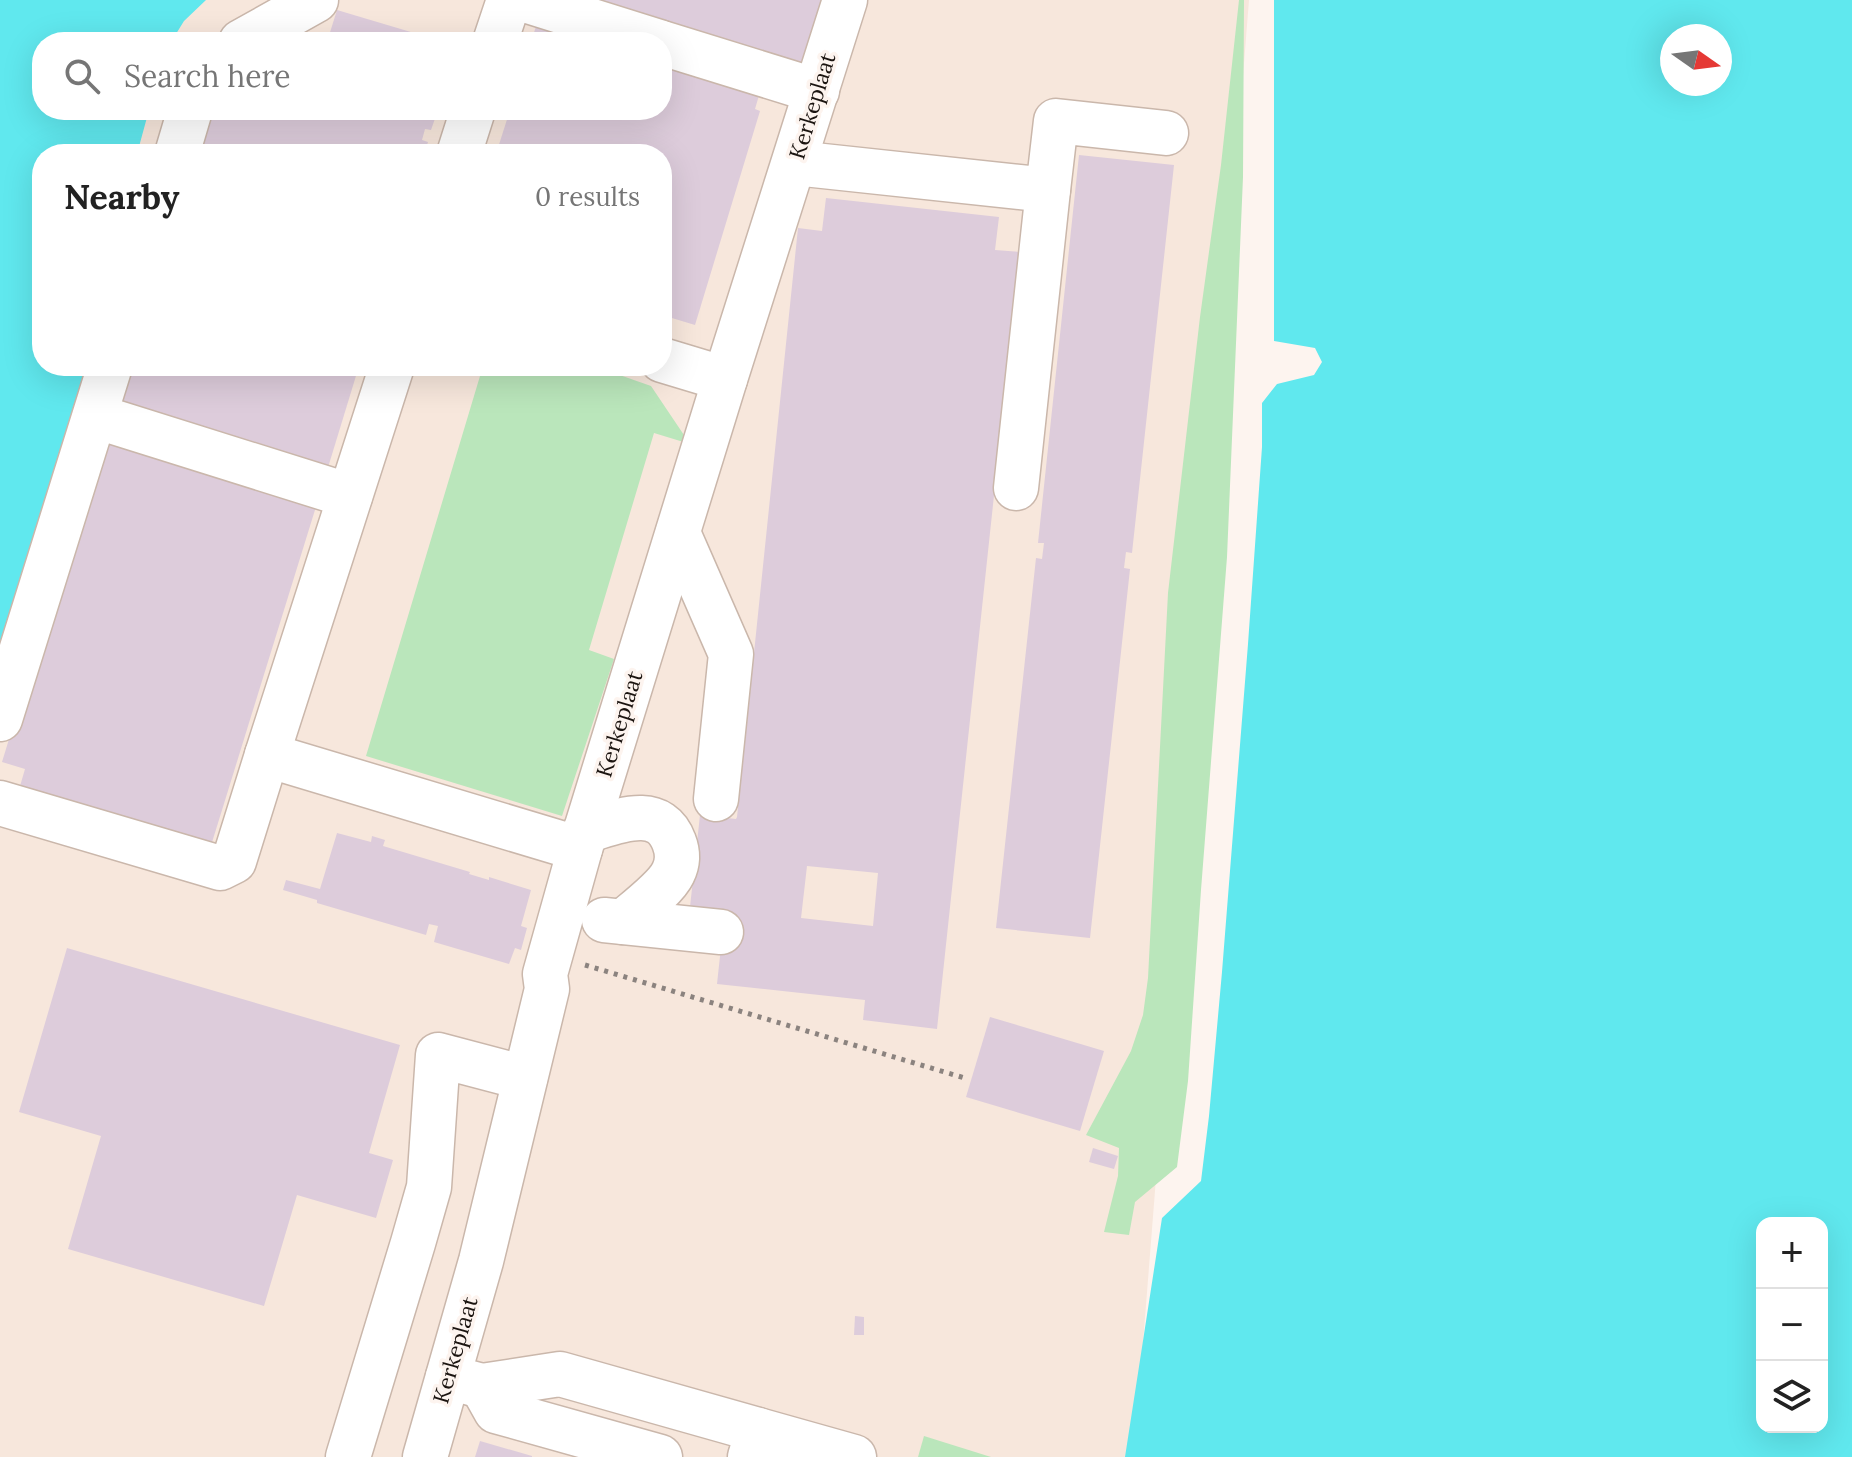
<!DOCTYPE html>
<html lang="en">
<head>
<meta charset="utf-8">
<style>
  :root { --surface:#fff; --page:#f2f2f2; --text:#222; --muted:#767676; --line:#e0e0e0 }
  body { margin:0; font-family:Lora,serif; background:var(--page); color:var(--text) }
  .controls { position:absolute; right:24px; bottom:24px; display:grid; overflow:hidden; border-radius:16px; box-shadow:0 8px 32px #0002 }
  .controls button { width:72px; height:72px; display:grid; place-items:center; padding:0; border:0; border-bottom:2px solid var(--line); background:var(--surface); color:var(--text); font:40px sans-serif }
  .compass { position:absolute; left:1660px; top:24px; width:72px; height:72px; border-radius:50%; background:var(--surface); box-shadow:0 8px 32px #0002; rotate:104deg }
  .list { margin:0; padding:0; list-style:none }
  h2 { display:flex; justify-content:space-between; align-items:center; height:104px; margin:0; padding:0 32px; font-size:34px }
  h2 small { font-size:26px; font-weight:400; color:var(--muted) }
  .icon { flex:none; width:44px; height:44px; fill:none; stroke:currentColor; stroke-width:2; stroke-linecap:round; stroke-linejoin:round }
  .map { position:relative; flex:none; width:1852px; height:1457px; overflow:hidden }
  .search { position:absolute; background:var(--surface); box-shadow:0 8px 32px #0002; left:32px; top:32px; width:640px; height:88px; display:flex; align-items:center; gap:20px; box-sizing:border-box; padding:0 28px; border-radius:32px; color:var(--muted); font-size:30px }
  .panel { position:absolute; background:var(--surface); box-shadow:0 8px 32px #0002; left:32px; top:144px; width:640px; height:232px; border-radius:32px }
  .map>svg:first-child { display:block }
  .built { fill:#f7e7dc }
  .green { fill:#bae6bb }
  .water { fill:#60e8ee; fill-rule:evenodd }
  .building { fill:#ddccdb; fill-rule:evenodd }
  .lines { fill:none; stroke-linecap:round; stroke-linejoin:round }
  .minor-casing { stroke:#cab7ab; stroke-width:47 }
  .path { stroke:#8b837f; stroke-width:5; stroke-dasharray:4 6; stroke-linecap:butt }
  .minor { stroke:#fff; stroke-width:44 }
  .labels { text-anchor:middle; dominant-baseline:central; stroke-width:7; stroke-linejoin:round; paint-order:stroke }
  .street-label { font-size:22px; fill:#1b1410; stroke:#fdf4ef }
</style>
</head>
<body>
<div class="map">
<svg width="1852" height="1457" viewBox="0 0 1852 1457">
  <rect width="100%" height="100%" fill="#fdf4ef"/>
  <path class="built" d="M164 0H1249L1134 1457H0V226L42 366H662V154H83L98 110H662V42H120Z"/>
  <g class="green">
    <path d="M1239 0H1244L1243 177 1227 557 1201 890 1188 1081 1177 1167 1135 1202 1129 1235 1104 1232 1118 1176 1119 1148 1086 1135 1131 1051 1143 1015 1148 978 1168 593 1200 317 1221 165Z"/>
    <path d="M483 366H594L651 386 690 444 654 433 589 650 614 659 562 816 366 756Z"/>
    <path d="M924 1436 991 1457H918Z"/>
  </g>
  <g class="water">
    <path d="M0 0H206L184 21 171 42H42V110H149L137 154H42V366H86L0 651Z"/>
    <path d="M1274 0H1852V1457H1125L1162 1218 1201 1181 1209 1116 1222 972 1248 644 1262 447V403L1277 384 1314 375 1322 362 1315 348 1274 341ZM1672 36H1720V84H1672ZM1762 1223H1822V1427H1762Z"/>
  </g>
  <g class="building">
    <path d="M582 0H822L801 68 668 27 669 21 644 13 642 19Z"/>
    <path d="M337 10 441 41V42H327Z"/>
    <path d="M537 23 596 42H531Z"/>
    <path d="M662 62 760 92 755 109 760 111 695 325 662 315V154H496L510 110H662Z"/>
    <path d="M204 110H438L431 130 425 129 422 140 428 142 424 154H190Z"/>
    <path d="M1079 155 1174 165 1132 553 1126 552 1124 568 1130 569 1090 938 996 928 1036 558 1042 559 1044 543H1038Z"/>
    <path d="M826 198 999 217 995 250 1020 252 937 1029 863 1020 865 1000 717 984 725 910 690 907 700 815 736 819 737 817 798 228 822 231ZM807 866 878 873 873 926 801 918Z"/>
    <path d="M125 366H359L326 474 112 407Z"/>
    <path d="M104 430 319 497 209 852 18 793 25 769 2 762Z"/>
    <path d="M337 833 371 842 372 836 385 840 383 846 470 872 469 874 489 880V877L531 890 521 926 527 928 521 950 515 948 509 964 434 942 438 926 429 924 426 935 317 903V900L283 890 286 880 320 889Z"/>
    <path d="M67 948 400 1045 369 1153 393 1160 376 1218 297 1195 264 1306 68 1249 101 1136 19 1112Z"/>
    <path d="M990 1017 1104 1051 1080 1131 966 1097Z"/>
    <path d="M1093 1148 1118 1156 1114 1169 1089 1162Z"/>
    <path d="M855 1316 864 1317V1335H854Z"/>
    <path d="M480 1441 532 1456V1457H475Z"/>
  </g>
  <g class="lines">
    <defs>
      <g id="minor">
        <path d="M525 0 659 42"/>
        <path d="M241 42 316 0"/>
        <path d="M495 42 509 0"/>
        <path d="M662 43 817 91"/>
        <path d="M177 154 190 110"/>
        <path d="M459 154 473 110"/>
        <path d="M795 163 1048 190 1056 121 1166 133"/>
        <path d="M662 360 725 379"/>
        <path d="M392 366 267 755 580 849"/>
        <path d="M95 416 350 496"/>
        <path d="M1016 488 1048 190"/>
        <path d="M678 533 731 654 716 799"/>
        <path d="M0 719 110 366"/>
        <path d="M0 803 220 868 234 861 267 755"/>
        <path d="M585 831C614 823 659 801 674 842 678 852 678 863 673 873 666 888 637 910 623 922"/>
        <path d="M604 920 721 932"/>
        <path d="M448 1377 482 1386 560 1374 758 1430 750 1457"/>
        <path d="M482 1386 496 1411 660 1457"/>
        <path d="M758 1430 854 1457"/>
        <path d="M348 1457 413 1243 429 1187 438 1055 525 1078"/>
        <path d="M425 1457 481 1261 547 989 545 974 580 849 725 379 845 0"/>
      </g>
    </defs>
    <use href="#minor" class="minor-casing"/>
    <path class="path" d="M585 965 968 1079"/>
    <use href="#minor" class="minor"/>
  </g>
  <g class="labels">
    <g class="street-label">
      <text transform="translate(812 106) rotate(-73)">Kerkeplaat</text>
      <text transform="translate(619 724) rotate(-73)">Kerkeplaat</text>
      <text transform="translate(455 1350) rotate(-74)">Kerkeplaat</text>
    </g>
  </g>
</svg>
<div class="controls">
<button>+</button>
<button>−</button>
<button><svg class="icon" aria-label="layers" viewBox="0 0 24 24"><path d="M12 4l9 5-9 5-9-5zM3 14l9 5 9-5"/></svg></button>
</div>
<svg class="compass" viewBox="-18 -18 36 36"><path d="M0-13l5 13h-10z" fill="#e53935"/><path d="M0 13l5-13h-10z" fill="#767676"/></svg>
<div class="search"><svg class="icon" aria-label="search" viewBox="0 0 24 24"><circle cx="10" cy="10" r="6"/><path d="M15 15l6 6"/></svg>Search here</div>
<section class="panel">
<h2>Nearby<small>0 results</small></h2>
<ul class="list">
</ul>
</section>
</div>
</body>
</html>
